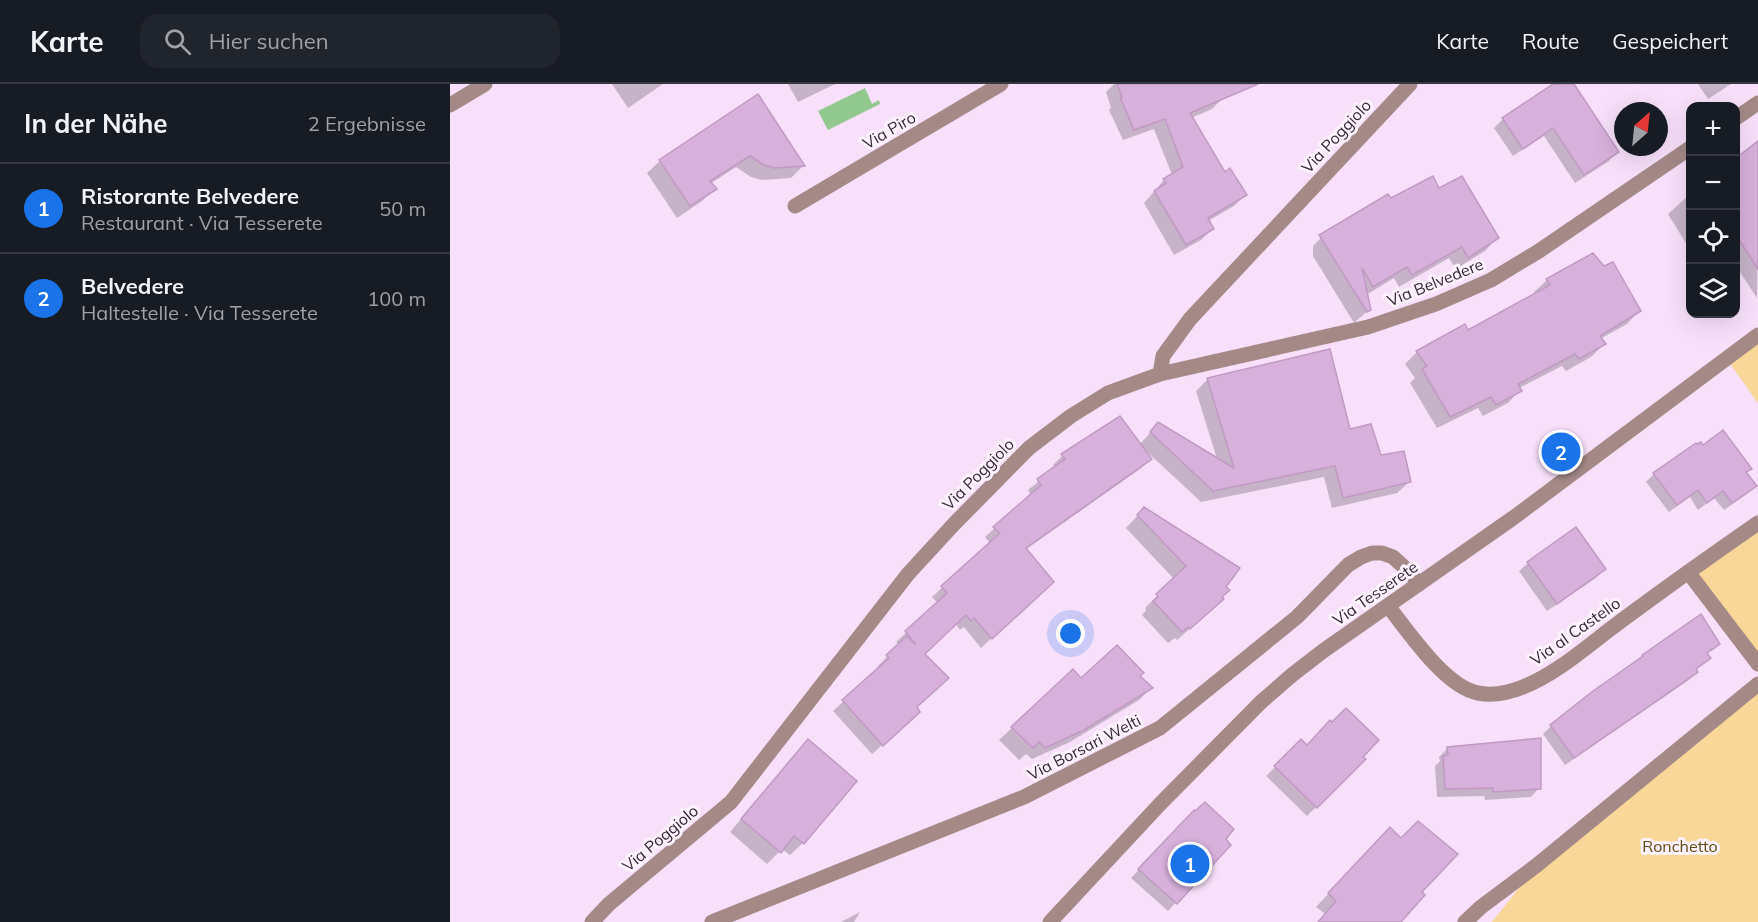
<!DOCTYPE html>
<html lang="de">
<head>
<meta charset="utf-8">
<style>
  :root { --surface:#171b24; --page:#20242c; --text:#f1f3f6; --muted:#9ea1a6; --line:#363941; --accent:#1a73e8 }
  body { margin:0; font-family:Mulish,sans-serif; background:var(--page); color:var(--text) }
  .controls { position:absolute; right:18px; top:18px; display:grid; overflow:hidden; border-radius:12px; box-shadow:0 6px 24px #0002 }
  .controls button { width:54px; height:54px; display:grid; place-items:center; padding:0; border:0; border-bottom:2px solid var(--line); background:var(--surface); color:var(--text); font:30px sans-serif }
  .compass { position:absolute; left:1164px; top:18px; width:54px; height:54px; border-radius:50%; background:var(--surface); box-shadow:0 6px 24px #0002; rotate:27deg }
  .you { position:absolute; left:621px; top:550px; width:21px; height:21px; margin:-15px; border:4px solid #fff; border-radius:50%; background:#1a73e8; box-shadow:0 0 0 9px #1a73e833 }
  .badge { display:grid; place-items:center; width:39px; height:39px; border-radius:50%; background:var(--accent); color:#fff; font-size:20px; font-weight:700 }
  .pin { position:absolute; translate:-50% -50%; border:3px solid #fff; box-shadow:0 2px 6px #0006 }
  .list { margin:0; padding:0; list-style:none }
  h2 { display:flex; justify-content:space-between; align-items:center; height:78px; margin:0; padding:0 24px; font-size:26px }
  h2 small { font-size:20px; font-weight:400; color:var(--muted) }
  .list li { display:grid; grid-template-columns:39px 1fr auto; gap:18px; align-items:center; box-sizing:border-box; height:90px; padding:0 24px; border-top:2px solid var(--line) }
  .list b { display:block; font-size:22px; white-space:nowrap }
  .list p { margin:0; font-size:20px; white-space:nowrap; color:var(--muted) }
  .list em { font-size:20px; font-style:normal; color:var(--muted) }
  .icon { flex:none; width:33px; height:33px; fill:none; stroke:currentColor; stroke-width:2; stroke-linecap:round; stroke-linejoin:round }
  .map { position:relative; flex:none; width:1308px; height:838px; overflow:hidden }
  header { display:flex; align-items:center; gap:36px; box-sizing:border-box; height:84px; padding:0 30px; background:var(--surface); border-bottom:2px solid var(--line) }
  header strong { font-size:28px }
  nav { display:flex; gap:33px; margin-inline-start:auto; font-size:21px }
  .search { width:420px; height:54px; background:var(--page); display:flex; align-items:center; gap:15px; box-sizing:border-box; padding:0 21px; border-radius:18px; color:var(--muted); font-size:22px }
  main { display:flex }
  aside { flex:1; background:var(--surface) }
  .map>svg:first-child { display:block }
  .green { fill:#f8d799 }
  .water { fill:#91c88e }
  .shadow { fill:#0003 }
  .building { fill:#d8b0dc; stroke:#c19ac4; stroke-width:1.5 }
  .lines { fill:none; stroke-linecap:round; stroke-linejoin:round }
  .minor { stroke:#a48987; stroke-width:15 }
  .labels { text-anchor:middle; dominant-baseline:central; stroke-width:6; stroke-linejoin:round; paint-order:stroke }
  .street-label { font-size:16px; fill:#352637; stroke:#fcf3fc }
  .park-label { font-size:16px; fill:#624911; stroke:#fcf3fc }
</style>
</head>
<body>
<header>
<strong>Karte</strong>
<div class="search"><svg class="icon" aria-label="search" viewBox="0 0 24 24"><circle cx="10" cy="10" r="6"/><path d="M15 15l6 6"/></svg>Hier suchen</div>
<nav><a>Karte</a><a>Route</a><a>Gespeichert</a></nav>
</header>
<main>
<aside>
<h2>In der Nähe<small>2 Ergebnisse</small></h2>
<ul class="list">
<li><span class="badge">1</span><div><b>Ristorante Belvedere</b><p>Restaurant · Via Tesserete</p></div><em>50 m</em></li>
<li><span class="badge">2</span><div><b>Belvedere</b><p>Haltestelle · Via Tesserete</p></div><em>100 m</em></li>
</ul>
</aside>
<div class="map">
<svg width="1308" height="838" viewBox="0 0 1308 838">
  <rect width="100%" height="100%" fill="#f8e0fb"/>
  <g class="green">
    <path d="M1308 251V319L1276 274Z"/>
    <path d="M1308 439V580L1238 488Z"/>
    <path d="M1308 600V838H1042L1087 781Z"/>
  </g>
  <path class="water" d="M415 4 422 20 429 16 430 20 378 46 368 27Z"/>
  <g class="shadow">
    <path d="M162 0H213L178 24Z"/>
    <path d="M338 0H385L348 18Z"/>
    <path d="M664 0H773V14L762 25 741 34 774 90 795 111 784 122 758 137 762 145 751 156 724 171 694 119 714 96 722 91 704 45 673 56 659 26 661 24 656 8Z"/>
    <path d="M1106 0H1122L1167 68 1159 77 1125 99 1094 52 1063 72 1044 44 1053 35Z"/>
    <path d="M1248 0H1281L1258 15Z"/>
    <path d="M307 12 353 82 341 94 311 96 301 93 286 83 260 100 265 105 252 117 227 134 197 89 210 77Z"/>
    <path d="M1298 66 1308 72 1307 214 1286 182V75Z"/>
    <path d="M988 106 1047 154 1035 167 1006 185 999 174 949 203 944 194 916 211 920 225 904 239 863 172V162L876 149 940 116Z"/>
    <path d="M1240 110V166L1218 130Z"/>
    <path d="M1143 171 1189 227 1177 240 1150 255 1154 260 1141 273 1116 287 1112 282 1069 304 1070 306 1058 319 1033 332 1028 324 987 344 960 299 965 294 955 280 967 268 1018 248 1086 211 1084 208 1097 196Z"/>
    <path d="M758 295 899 347 959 398 947 409 882 424 874 393 751 418 693 364 700 375 690 385 575 466 592 508 531 564 514 543 510 546 506 540 473 570 465 624 458 638 422 670 383 627 430 584 428 582 449 561 446 558 488 519 482 513 540 459 535 453 581 411 578 406 605 384 603 381 612 372 689 361 708 340 767 375 746 307Z"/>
    <path d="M1300 385 1295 390 1305 402 1297 410 1274 426 1264 414 1248 426 1240 413 1219 428 1196 398 1204 390Z"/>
    <path d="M694 425 774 503 771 513 760 527 727 556 725 554 718 559 692 531 696 526 695 524 724 495 676 444Z"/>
    <path d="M1078 479 1154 485 1146 494 1097 527 1069 487Z"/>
    <path d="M1268 560 1256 570 1259 574 1245 586 1246 588 1239 596 1115 681 1093 650 1101 642Z"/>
    <path d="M623 587 631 596 689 592 701 604 689 616 620 658 582 675 576 670 569 676 549 656Z"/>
    <path d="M882 640 914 675 857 732 816 692 851 657 857 663Z"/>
    <path d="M998 664 1089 704 1081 713 1035 716 1034 712 987 713 985 682 990 677 989 673Z"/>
    <path d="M346 670 353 759 340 771 332 765 317 780 280 748Z"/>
    <path d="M736 736 773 755 779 761 718 827 681 794Z"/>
    <path d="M927 758 970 809 949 838H868L875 830 866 823Z"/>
    <path d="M410 828 404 838H391Z"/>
  </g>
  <g class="building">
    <path d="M667 0H808L740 29 775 88 780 84 797 111 758 134 764 145 736 161 704 107 716 99 713 95 733 83 715 35 684 46 670 13H672Z"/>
    <path d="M1103 0H1124L1169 68 1134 91 1103 44 1073 65 1052 34Z"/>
    <path d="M308 10 355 82 324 84 314 81 300 72 260 97 267 105 240 122 209 76Z"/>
    <path d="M1308 57V185L1286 151V74Z"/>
    <path d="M983 92 989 104 1012 92 1049 154 1018 174 1012 163 962 191 957 183 923 203 912 184 921 226 917 228 869 151 938 110 941 114Z"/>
    <path d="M1143 169 1154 182 1163 178 1191 227 1150 252 1156 260 1129 275 1125 270 1068 300 1072 307 1046 321 1041 313 1000 333 972 285 977 282 966 267 1015 240 1018 246 1100 201 1096 195Z"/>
    <path d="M880 265 900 345 921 340 931 371 954 367 961 398 893 414 885 382 763 407 700 348 708 338 784 384 757 294Z"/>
    <path d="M670 332 702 375 576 464 604 498 542 555 524 534 521 537 516 531 475 570 499 594 467 623 470 628 433 662 392 616 439 574 436 571 457 552 466 561 455 547 497 509 491 502 550 449 543 443 591 401 587 395 615 375 611 370Z"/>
    <path d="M1273 346 1302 385 1296 388 1307 402 1282 419 1273 407 1257 419 1248 406 1227 421 1203 389 1246 359 1247 360 1251 358 1253 361Z"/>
    <path d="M694 423 790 484 776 503 780 506 772 513 774 515 740 545 738 543 732 548 703 517 708 513 706 510 736 482 687 431Z"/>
    <path d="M1126 443 1156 485 1107 520 1077 478Z"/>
    <path d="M1251 530 1270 560 1257 569 1261 574 1246 585 1248 588 1124 674 1100 641 1143 607 1193 572 1192 571Z"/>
    <path d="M667 561 694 589 690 592 703 604 634 646 595 664 589 658 583 664 561 643 623 585 631 594Z"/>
    <path d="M896 624 929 656 913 673 916 675 867 724 824 682 851 655 857 661 880 636 882 638Z"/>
    <path d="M1091 654V705L1043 708V704L995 705 993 672 998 671 997 663Z"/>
    <path d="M358 655 407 697 354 760 344 752 331 769 291 735Z"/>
    <path d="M755 718 784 745 776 755 781 761 727 820 688 785 744 726 745 727Z"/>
    <path d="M968 737 1008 770 972 808 975 811 951 838H868L886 817 878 809 940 743 951 754Z"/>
  </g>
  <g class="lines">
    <g class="minor">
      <path d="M0 21 35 0"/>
      <path d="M1286 34 1308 19"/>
      <path d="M345 122 551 0"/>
      <path d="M710 290 918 243 986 220 1041 196 1089 167 1240 64"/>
      <path d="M1238 488 1308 580"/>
      <path d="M938 522C958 547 995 603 1028 609 1043 612 1058 609 1073 603 1106 590 1135 564 1163 543 1211 507 1259 473 1308 439"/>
      <path d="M142 838 159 820 281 718 458 490 504 440 579 364 621 332 658 309 710 290 713 272 740 235 960 0"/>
      <path d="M262 838 574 713 710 644 847 533 898 481 911 473 922 469H932L943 473 955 484 969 500"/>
      <path d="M600 838 711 719 811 618 842 591 873 567 1063 434 1308 251"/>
      <path d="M1015 838 1031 823 1087 781 1308 600"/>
    </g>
  </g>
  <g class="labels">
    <g class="street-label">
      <text transform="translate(439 46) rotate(-30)">Via Piro</text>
      <text transform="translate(886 52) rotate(-47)">Via Poggiolo</text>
      <text transform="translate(985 198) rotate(-22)">Via Belvedere</text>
      <text transform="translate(528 390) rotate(-45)">Via Poggiolo</text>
      <text transform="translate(925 509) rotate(-35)">Via Tesserete</text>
      <text transform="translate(1125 547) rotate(-35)">Via al Castello</text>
      <text transform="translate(634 663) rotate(-27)">Via Borsari Welti</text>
      <text transform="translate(210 754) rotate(-40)">Via Poggiolo</text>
    </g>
    <g class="park-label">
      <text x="1230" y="762">Ronchetto</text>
    </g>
  </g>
</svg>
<div class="controls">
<button>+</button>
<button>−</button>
<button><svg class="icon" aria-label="locate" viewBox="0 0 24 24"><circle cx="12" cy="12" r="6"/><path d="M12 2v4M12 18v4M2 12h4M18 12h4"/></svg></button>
<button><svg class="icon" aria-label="layers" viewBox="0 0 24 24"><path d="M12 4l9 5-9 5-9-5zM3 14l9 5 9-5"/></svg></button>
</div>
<svg class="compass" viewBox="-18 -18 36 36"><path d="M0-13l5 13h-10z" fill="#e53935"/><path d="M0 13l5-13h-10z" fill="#9ea1a6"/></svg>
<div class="you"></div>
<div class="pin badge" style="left:740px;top:780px">1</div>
<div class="pin badge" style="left:1111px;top:368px">2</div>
</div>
</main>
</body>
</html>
